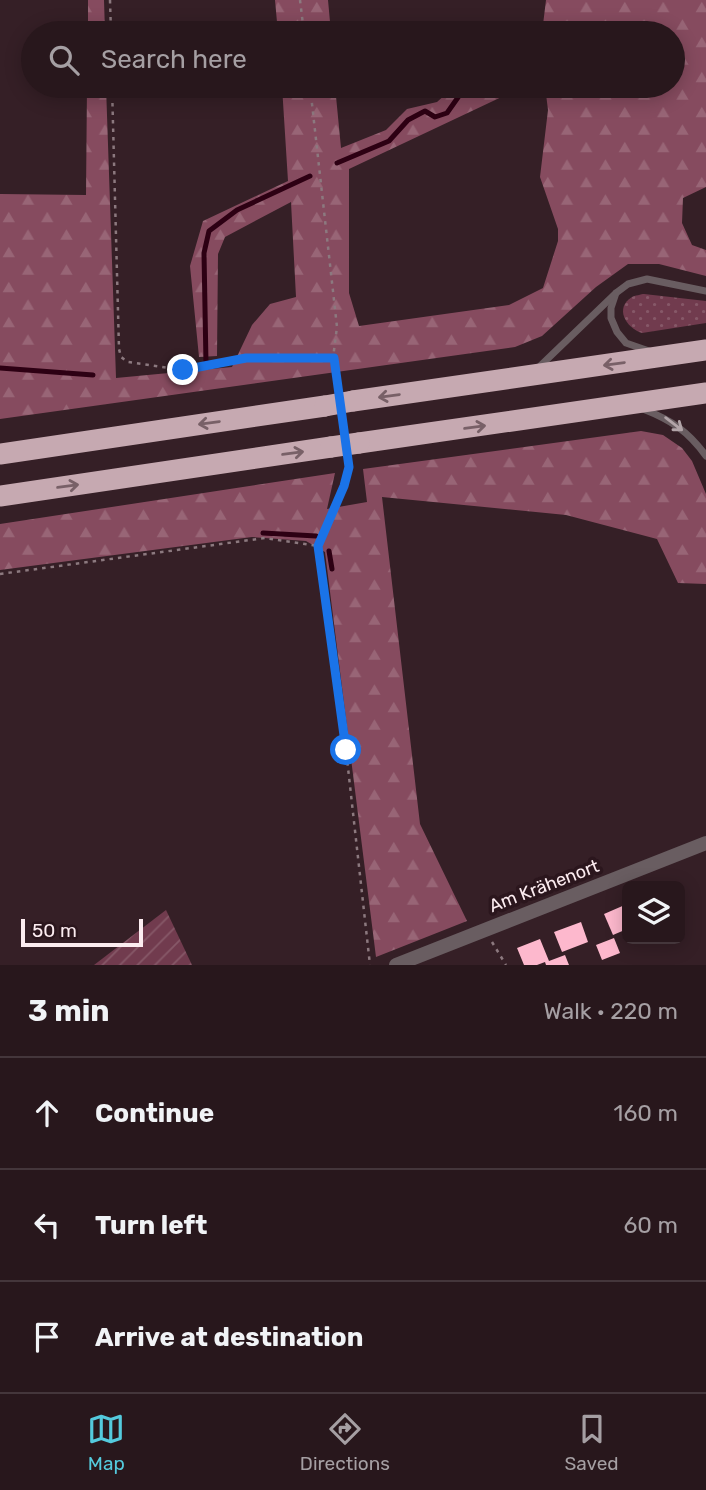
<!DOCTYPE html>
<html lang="en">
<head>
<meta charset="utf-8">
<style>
  :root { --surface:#28171c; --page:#342429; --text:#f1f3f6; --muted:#a59fa3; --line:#44363b; --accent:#54cadd }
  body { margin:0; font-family:Rubik,sans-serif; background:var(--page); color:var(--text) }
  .controls { position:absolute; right:21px; bottom:21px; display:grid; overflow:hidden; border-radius:10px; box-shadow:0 4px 18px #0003 }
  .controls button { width:63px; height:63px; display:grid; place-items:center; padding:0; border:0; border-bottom:2px solid var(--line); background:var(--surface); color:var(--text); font:35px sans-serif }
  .scale { position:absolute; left:21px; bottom:18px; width:122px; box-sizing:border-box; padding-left:7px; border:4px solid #fcecf0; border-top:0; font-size:19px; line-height:24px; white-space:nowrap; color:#fcecf0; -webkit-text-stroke:5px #2b161d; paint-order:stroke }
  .stop { position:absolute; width:21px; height:21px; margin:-16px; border:5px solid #1a73e8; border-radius:50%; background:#fff }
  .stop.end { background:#1a73e8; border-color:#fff; box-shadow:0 2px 7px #0008 }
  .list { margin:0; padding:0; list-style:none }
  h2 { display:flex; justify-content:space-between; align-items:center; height:91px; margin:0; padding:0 28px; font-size:30px }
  h2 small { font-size:23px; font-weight:400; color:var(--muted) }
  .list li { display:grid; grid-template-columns:46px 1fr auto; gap:21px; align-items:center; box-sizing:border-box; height:112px; padding:0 28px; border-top:2px solid var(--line) }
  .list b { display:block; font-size:26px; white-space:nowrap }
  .list em { font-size:23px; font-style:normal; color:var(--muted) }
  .icon { flex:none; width:38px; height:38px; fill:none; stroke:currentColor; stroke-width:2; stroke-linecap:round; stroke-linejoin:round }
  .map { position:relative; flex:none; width:706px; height:965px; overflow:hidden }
  .search { position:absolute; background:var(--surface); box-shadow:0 4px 18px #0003; left:21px; right:21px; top:21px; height:77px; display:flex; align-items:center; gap:18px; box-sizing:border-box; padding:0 24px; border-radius:38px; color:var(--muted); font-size:26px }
  .sheet { height:427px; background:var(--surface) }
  nav { display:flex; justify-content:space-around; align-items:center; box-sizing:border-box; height:98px; border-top:2px solid var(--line); background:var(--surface); font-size:19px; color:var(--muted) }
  nav a { display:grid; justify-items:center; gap:4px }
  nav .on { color:var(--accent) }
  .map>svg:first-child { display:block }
  .grass { fill:url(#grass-dots) }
  .forest { fill:url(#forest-firs) }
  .garden { fill:url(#garden-furrows) }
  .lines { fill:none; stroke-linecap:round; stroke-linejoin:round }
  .stream { stroke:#2d0013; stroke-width:5 }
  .building { fill:#fdb8cd }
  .path { stroke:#8c797f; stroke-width:2.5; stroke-dasharray:3.5 5; stroke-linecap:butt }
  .service { stroke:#695d61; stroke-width:7 }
  .minor { stroke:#695d61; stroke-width:14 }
  .motorway { stroke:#c6a9b1; stroke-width:21 }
  .motorway-bridge { stroke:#c6a9b1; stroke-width:21 }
  .oneway { stroke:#786067 }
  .oneway2 { stroke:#b2a4a8 }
  .route { stroke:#1a73e8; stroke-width:9 }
  .labels { text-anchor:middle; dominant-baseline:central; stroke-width:7; stroke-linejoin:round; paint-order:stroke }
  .street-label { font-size:18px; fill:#fcecf0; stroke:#2b161d }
</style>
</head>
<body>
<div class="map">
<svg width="706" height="965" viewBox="0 0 706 965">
  <defs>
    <pattern id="grass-dots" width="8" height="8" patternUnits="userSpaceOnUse" patternTransform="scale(1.75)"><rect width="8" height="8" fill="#713b4e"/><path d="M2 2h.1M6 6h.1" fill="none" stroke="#865868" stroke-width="1.8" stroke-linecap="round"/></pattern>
    <pattern id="forest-firs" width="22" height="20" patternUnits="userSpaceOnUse" patternTransform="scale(1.75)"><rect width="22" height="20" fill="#864b5f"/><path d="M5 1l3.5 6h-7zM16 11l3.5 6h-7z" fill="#986576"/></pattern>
    <pattern id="garden-furrows" width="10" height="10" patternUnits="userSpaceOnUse" patternTransform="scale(1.75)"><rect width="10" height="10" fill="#713b4e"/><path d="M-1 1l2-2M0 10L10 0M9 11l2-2" fill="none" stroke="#865868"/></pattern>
  </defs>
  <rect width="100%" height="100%" fill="#351f26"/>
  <path class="grass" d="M644 294 706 301V323L642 333C626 328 614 308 632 297 634 296 642 294 644 294Z"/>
  <g class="forest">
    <path d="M88 0H104L105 33H88Z"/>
    <path d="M275 0H328L331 33H278Z"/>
    <path d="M546 0H706V187L683 198 682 223 692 245 706 250V276L659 264H628L596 287 542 336 515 347 0 419V194L86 195 87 86H106L116 378 232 367 252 325 270 304 296 297 291 202 225 237 218 254 217 356 199 357 190 266 203 221 288 181 282 86H335L341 148 386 130 407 109 437 102 455 86H525L349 169V293L359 326 509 305 543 288 558 241V229L540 177 548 110 545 86H673V33H542Z"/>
    <path d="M641 431 663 435 682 448 692 461 706 494V584L678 583 657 539 566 515 382 497 420 824 467 921 376 957 325 552 306 541 252 537 0 570V524L335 473 327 509 367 502 363 469Z"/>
  </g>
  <path class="garden" d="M166 910 192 965H94Z"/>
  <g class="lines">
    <g class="stream">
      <path d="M337 163 389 141 408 120 425 111 435 117 447 113 466 86"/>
      <path d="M206 363 204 253 209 231 237 210 310 176"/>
      <path d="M0 368 93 375"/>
      <path d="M263 533 316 536"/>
      <path d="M329 551 332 569"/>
    </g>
  </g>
  <g class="building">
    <path d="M627 904V929L613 935 604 914Z"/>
    <path d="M581 922 588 942 562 952 554 932Z"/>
    <path d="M614 938 620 953 602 960 596 945Z"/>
    <path d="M540 939 549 961 565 955 569 965H546L545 962 537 965H524L517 948Z"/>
  </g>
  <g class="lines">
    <g class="path">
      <path d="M110 0 111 33"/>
      <path d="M300 0 304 33"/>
      <path d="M112 86 119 349 121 357 128 362 183 370 246 358H333"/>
      <path d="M310 86 337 327 333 358 337 385"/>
      <path d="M349 464 344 486 318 546 346 750 370 965"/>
      <path d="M0 574 265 538 318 546"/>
      <path d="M492 942 506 965"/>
    </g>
    <g class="service">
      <path d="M616 293 611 308V318L617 332 626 343 649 351"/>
      <path d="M537 369 616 293 628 284 647 279 706 291"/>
      <path d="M643 409C671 420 688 431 706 456"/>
    </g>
    <path class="minor" d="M396 965 706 843"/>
    <g class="motorway">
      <path d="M353 401 706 350"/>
      <path d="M359 443 706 393"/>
      <path d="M0 454 325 406"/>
      <path d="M0 496 331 447"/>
    </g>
    <g class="motorway-bridge">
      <path d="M325 406 353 401"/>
      <path d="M331 447 359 443"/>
    </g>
  </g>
  <defs><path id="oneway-shaft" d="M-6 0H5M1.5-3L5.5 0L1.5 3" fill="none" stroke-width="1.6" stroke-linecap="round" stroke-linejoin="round" transform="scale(1.75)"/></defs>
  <g class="oneway">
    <use href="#oneway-shaft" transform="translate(614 364) rotate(172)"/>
    <use href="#oneway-shaft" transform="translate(389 396) rotate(172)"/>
    <use href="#oneway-shaft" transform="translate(209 423) rotate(172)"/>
    <use href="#oneway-shaft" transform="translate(475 427) rotate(-8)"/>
    <use href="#oneway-shaft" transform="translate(293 453) rotate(-8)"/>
    <use href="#oneway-shaft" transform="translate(68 486) rotate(-8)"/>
  </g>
  <use class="oneway2" href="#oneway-shaft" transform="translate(674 424) rotate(37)"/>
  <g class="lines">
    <path class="route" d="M183 370 246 358H334L349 467 344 486 318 546 346 750"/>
  </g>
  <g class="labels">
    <g class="street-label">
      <text transform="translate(544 886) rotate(-21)">Am Krähenort</text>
    </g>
  </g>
</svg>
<div class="controls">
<button><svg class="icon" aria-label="layers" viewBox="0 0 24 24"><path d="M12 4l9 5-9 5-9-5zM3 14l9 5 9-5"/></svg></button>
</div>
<div class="scale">50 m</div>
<div class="stop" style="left:346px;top:750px"></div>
<div class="stop end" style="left:183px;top:370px"></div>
<div class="search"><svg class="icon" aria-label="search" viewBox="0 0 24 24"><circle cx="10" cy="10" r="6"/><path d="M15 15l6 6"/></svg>Search here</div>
</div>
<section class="sheet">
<h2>3 min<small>Walk · 220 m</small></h2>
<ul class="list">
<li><svg class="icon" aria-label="ahead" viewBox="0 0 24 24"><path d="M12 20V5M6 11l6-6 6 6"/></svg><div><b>Continue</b></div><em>160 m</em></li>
<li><svg class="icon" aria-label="left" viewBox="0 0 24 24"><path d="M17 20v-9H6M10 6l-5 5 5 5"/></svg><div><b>Turn left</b></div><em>60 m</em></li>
<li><svg class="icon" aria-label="arrive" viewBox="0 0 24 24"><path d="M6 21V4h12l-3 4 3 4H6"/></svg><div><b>Arrive at destination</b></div></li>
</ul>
</section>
<nav>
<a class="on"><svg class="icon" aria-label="map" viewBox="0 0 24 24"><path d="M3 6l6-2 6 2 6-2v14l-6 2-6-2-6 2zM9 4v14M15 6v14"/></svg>Map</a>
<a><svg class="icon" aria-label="directions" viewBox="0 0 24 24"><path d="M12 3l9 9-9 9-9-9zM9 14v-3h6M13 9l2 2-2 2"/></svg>Directions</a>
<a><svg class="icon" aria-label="saved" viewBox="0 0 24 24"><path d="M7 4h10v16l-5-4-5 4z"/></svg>Saved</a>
</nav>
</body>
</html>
